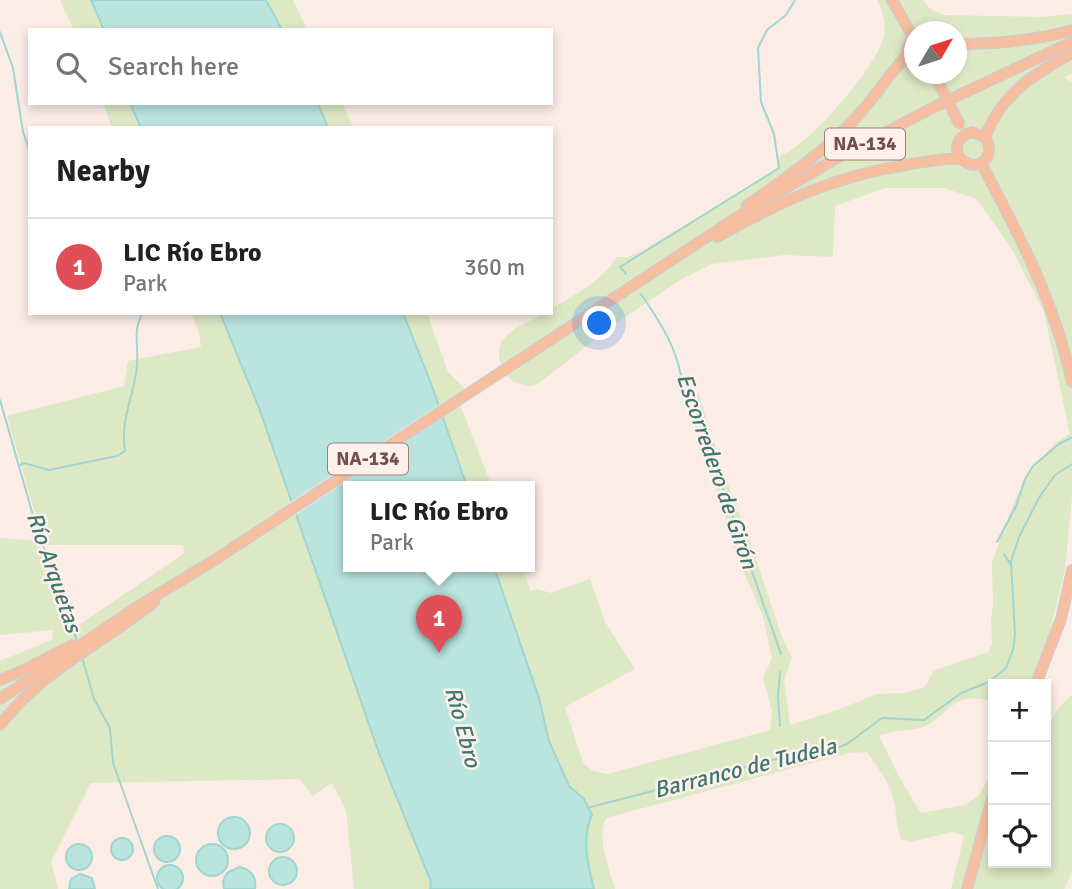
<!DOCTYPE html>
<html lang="en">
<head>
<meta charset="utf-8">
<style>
  :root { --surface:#fff; --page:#f2f2f2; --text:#202124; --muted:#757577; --line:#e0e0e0; --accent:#e04f57 }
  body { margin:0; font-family:Signika,sans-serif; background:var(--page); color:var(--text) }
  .controls { position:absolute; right:21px; bottom:21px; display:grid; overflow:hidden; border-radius:0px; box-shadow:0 4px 10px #0003 }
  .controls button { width:63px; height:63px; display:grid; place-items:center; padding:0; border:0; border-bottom:2px solid var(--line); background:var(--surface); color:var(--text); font:35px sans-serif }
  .compass { position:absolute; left:904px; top:21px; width:63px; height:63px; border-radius:50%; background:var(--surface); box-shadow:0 4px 10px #0003; rotate:51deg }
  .you { position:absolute; left:600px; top:324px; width:24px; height:24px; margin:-18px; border:5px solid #fff; border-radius:50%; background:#1a73e8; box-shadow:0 0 0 10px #1a73e833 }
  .badge { display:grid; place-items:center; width:46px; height:46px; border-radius:50%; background:var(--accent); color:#fff; font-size:23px; font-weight:700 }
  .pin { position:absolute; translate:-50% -58px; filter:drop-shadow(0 2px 4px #0008) }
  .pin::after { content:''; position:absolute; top:37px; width:24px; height:21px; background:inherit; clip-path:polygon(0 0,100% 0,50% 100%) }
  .popup { position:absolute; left:343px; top:481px; width:192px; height:91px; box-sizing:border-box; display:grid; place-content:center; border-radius:0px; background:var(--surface); filter:drop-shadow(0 2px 5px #0005); font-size:23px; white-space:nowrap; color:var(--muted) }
  .popup b { font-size:26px; color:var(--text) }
  .popup::after { content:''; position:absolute; left:50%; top:100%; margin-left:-14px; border:14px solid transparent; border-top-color:var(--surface) }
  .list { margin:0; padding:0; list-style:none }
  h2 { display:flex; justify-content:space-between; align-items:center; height:91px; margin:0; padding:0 28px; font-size:30px }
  h2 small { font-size:23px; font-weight:400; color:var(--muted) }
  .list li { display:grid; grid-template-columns:46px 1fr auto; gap:21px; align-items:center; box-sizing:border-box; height:98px; padding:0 28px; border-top:2px solid var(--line) }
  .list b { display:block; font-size:26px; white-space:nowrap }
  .list p { margin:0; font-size:23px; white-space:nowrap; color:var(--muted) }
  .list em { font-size:23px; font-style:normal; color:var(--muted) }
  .icon { flex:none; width:38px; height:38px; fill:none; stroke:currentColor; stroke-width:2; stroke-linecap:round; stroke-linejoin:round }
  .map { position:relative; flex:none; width:1072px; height:889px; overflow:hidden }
  .search { position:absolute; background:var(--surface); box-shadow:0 4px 10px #0003; left:28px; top:28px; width:525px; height:77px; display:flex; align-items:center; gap:18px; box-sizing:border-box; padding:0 24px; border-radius:0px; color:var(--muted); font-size:26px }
  .panel { position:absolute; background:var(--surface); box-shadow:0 4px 10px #0003; left:28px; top:126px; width:525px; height:189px; border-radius:0px }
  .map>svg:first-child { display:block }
  .green { fill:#dde8c4; fill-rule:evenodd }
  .water { fill:#bae4de; stroke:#a1d5cf; stroke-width:2 }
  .pier { fill:#fbece5 }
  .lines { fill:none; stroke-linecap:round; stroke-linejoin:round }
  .stream { stroke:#a1d5cf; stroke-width:2 }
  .major-casing { stroke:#d5cac9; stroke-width:12 }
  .major { stroke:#f7bea0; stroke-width:9 }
  .major-bridge-casing { stroke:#d5cac9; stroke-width:12; stroke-linecap:butt }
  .major-bridge { stroke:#f7bea0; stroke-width:9 }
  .labels { text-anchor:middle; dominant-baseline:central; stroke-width:5; stroke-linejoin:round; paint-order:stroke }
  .shield { fill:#fef1eb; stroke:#9d7f7b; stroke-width:2 }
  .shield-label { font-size:19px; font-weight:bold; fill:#734e4b }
  .water-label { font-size:23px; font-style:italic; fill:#407871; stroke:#fef1eb }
</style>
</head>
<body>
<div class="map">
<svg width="1072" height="889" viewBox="0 0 1072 889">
  <rect width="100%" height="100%" fill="#fbece5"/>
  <g class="green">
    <path d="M60 0H293L307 30H74Z"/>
    <path d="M877 0H923L930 9 944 15 1040 17 1072 14V73L1064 78 1072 82V497L1065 570 1037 684H993V701C985 700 973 697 965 699 949 703 940 721 923 727 909 732 894 729 879 736L900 779 921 813 965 805 979 795 993 769V863H1046V730L1059 707 1072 695V872L1064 889H951L964 836 953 832 910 842 901 839C896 826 897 814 894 801 890 782 878 768 867 752L849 753 606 818C596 839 609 867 615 889H354L346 810 332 783 313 796 300 779 91 783 51 861 58 889H0V661L52 640 53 630 0 635V538L37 541 70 631 185 553 183 545H44L7 416 124 386 128 361 201 347 199 332 191 313H427L448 372 466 390 458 399 492 487H348V567H522L530 591 537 589 551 593 590 579 605 622 635 669 565 707 583 763 593 771 608 774 770 730 772 712 763 677 772 659 763 616 733 547 726 518 705 460 680 379 684 376 699 395 722 468 752 547 782 637 792 658 784 680 790 725 840 709 877 694 904 693 925 687 933 671 988 652 992 644 991 619 993 604 992 563 1003 531 1016 498 1031 470 1055 443 1070 434 1044 312 1013 251 977 199 944 188H885L835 206 833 257 785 255 712 264 680 280 615 324 539 383 528 387 513 381 499 371 504 369C485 337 522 326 544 313H551V309C576 294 601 282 617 257H628L645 249 776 170 780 156C808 147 878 65 884 36 886 23 883 11 877 0ZM914 32H956V74H914Z"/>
    <path d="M103 103H342L354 128H112Z"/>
  </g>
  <g class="water">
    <path d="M91 0H266L282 30H104Z"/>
    <path d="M130 103H318L328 128H141Z"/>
    <path d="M220 313H403L432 386 467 487H348V567H494L539 698 549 741 569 786 584 799 592 815C581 837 588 866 594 889H430L431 882 380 756 259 408Z"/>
    <circle cx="234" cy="833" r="16"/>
    <circle cx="280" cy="838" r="14"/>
    <circle cx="167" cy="849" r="13"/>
    <circle cx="122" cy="849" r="11"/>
    <circle cx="212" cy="860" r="16"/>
    <circle cx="79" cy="857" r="13"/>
    <circle cx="283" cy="871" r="14"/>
    <circle cx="170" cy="878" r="13"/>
    <path d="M239 867C251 869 257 877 255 889H224L223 881 227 873Z"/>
    <path d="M80 874 92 878 95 889H69L71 879Z"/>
  </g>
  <path class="pier" d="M442 403 446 415 294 516 289 503Z"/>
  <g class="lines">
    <g class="stream">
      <path d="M0 32 13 68 23 132 30 152"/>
      <path d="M626 274 620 267 779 168 774 134 761 102 758 48 767 30 786 15 795 0"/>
      <path d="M641 294C655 314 676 347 680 372L713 446 722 486 781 654"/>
      <path d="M0 400 40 540 62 583 77 642"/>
      <path d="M20 465 24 463 49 470 117 456 125 451C120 417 134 398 137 366 139 347 132 329 143 313"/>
      <path d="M997 542 1016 506 1025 479 1033 466 1059 444 1071 438"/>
      <path d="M1004 554 1011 565"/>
      <path d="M82 657 94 699 110 728 113 763 158 889"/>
      <path d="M780 672 778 697 780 726"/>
      <path d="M587 808 788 756 823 753 847 744 882 718 924 720 961 693 989 682 1006 668 1013 650 1015 635 1011 561 1019 537 1040 496 1055 475 1072 464"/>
    </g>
    <defs>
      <g id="major">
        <path d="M892 0 914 39"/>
        <path d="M914 40 909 44 906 56 914 68"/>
        <path d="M956 44C996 44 1034 41 1072 30"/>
        <path d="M985 137C1003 92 1032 76 1072 53"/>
        <path d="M981 163C1019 234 1055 303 1072 382"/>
        <path d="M747 205C785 180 823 152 854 120 873 100 888 76 906 56"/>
        <path d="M717 237C779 202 835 176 906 165 920 163 946 157 959 159 966 161 970 167 979 164 991 159 991 147 985 137L972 132C958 136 953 147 960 159"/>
        <path d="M0 680 24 670 72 645"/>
        <path d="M1036 684 1061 619 1072 570"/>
        <path d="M0 699 137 607 213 561 742 214 835 159 936 106 1072 42"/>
        <path d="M0 725C41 671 102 644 154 602"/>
        <path d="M967 889 993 795"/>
      </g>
    </defs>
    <use href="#major" class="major-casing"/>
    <use href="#major" class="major"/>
    <defs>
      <path id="major-bridge" d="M936 78 960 125"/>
    </defs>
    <use href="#major-bridge" class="major-bridge-casing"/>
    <use href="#major-bridge" class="major-bridge"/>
  </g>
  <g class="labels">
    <g class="shield">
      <rect x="825" y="128.5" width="80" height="31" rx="5"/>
      <rect x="328" y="443.5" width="80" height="31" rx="5"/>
    </g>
    <g class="shield-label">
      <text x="865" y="144">NA-134</text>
      <text x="368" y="459">NA-134</text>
    </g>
    <g class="water-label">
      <text transform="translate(717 471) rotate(71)">Escorredero de Girón</text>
      <text transform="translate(54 572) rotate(71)">Río Arquetas</text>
      <text transform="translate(463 727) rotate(75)">Río Ebro</text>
      <text transform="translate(745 768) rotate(-14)">Barranco de Tudela</text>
    </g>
  </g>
</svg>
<div class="controls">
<button>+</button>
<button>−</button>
<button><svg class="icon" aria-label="locate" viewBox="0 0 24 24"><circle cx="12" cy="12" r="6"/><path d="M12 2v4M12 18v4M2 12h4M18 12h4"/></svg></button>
</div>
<svg class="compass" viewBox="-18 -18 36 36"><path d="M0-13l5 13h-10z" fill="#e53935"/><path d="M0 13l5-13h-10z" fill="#757577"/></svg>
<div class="you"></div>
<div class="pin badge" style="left:439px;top:653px">1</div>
<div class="popup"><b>LIC Río Ebro</b>Park</div>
<div class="search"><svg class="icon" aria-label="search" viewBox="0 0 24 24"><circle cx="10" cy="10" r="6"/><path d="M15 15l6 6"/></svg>Search here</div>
<section class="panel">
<h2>Nearby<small></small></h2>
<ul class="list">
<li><span class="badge">1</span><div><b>LIC Río Ebro</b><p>Park</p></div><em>360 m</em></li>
</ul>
</section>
</div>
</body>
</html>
